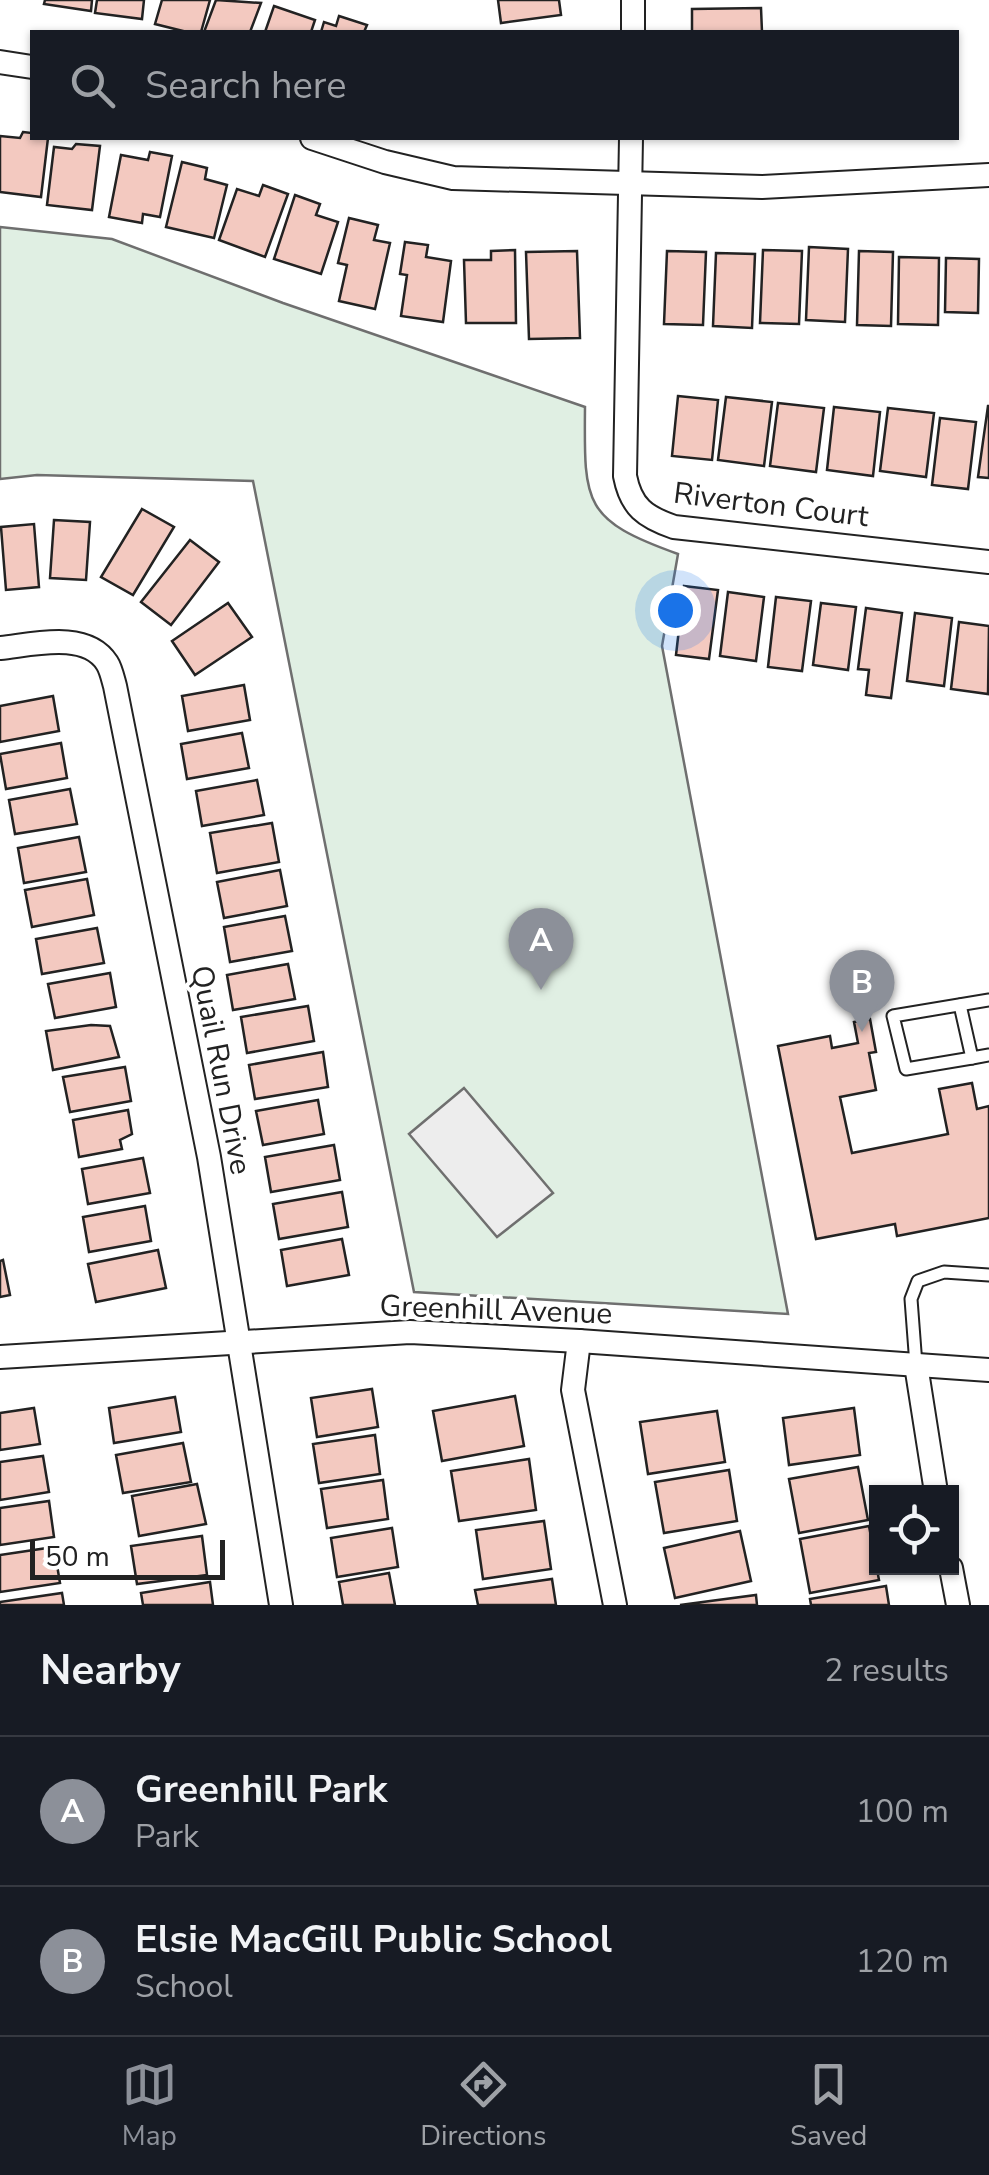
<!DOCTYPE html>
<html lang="en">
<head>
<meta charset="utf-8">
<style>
  :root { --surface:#171b24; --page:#242831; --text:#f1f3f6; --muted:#9ea1a6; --line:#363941; --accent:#8c9099 }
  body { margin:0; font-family:"Nunito Sans",sans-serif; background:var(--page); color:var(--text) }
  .controls { position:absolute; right:30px; bottom:30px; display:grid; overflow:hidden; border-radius:0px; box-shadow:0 2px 8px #0004 }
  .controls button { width:90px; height:90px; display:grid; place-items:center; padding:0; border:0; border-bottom:2px solid var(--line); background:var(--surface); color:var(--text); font:50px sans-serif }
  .scale { position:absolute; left:30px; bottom:25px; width:195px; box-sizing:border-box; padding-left:10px; border:5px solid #222; border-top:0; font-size:28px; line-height:35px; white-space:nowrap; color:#222; -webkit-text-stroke:8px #fff; paint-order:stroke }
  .you { position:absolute; left:675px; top:610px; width:35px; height:35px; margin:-25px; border:8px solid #fff; border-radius:50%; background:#1a73e8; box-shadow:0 0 0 15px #1a73e833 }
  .badge { display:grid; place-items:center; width:65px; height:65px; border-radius:50%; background:var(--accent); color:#fff; font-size:32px; font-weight:700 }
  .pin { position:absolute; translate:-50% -82px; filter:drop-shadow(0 2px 5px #0008) }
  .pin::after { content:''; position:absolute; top:52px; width:35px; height:30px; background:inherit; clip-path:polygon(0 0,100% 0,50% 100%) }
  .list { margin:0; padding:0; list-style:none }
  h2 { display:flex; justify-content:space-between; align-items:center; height:130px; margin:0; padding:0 40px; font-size:42px }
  h2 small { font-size:32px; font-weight:400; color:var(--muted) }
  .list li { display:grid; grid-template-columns:65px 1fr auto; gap:30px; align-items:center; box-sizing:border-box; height:150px; padding:0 40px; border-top:2px solid var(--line) }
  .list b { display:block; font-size:38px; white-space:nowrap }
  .list p { margin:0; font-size:32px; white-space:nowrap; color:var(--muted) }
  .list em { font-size:32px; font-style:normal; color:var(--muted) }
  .icon { flex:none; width:55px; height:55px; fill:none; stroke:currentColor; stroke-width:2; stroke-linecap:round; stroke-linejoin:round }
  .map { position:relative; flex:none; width:989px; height:1605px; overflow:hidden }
  .search { position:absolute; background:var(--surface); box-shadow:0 2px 8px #0004; left:30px; right:30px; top:30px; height:110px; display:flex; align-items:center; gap:25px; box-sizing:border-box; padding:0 35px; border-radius:0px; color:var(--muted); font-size:38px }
  .sheet { height:430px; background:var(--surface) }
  nav { display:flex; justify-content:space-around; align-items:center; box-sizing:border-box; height:140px; border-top:2px solid var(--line); background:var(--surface); font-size:28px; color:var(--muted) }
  nav a { display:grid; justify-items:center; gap:5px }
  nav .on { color:var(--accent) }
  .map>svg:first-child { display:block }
  .green { fill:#e0efe3; stroke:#6f6f6f; stroke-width:2.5 }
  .parking { fill:#ededed; stroke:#6f6f6f; stroke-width:2.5 }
  .building { fill:#f3c9c0; stroke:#222; stroke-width:2.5 }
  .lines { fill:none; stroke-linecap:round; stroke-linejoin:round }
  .service-casing { stroke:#222; stroke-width:15 }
  .minor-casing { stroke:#222; stroke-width:26 }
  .service { stroke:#fff; stroke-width:11 }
  .minor { stroke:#fff; stroke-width:22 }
  .labels { text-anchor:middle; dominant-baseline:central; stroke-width:8; stroke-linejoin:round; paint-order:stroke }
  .street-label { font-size:30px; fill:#222; stroke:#fff }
</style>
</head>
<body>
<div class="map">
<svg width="989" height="1605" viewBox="0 0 989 1605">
  <rect width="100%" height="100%" fill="#fff"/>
  <path class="green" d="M0 227 112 239 283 303 585 407C584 504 583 520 678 554L662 646 788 1314 414 1292 253 481 37 475 0 479Z"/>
  <path class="parking" d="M464 1088 553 1193 497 1237 409 1134Z"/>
  <g class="building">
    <path d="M45 0H92L91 11 44 4Z"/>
    <path d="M97 0H144L142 19 95 13Z"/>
    <path d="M162 0H210L201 32H187L155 24Z"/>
    <path d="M216 0 261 3 250 32H204Z"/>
    <path d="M498 0H559L561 15 501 23Z"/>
    <path d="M274 6 315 20 311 32H265Z"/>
    <path d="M761 8 762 32H692V9Z"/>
    <path d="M339 16 367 25 364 32H321L324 22 336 26Z"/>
    <path d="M23 132 32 133V138H48L41 197 0 192V136L20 138Z"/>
    <path d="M76 144 100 146 92 210 47 205 54 147 72 149Z"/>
    <path d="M150 152 172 156 160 217 143 214 142 223 109 217 121 155 148 160Z"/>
    <path d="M182 162 207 168 205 179 227 185 214 238 166 227Z"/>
    <path d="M263 185 288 194 265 257 219 240 237 189 259 196Z"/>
    <path d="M295 195 320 204 316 215 338 222 321 274 274 259Z"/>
    <path d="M349 218 378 225 374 240 390 243 375 309 339 301 347 265 338 263Z"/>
    <path d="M405 242 428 245 426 257 451 261 443 322 401 316 407 275 400 274Z"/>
    <path d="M809 247 848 249 845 322 806 320Z"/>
    <path d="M515 250 516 323H466L464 260H491V251Z"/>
    <path d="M763 250 802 251 799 324 760 323Z"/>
    <path d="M577 251 580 338 529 339 526 252Z"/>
    <path d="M667 251 706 252 703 325 664 324Z"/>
    <path d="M859 251 893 252 891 326 857 325Z"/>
    <path d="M716 253 755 254 752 328 713 326Z"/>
    <path d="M899 257 939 258 938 325 898 324Z"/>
    <path d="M946 258 979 259 978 313 945 312Z"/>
    <path d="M678 396 718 400 712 460 672 456Z"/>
    <path d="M726 397 772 402 764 466 718 460Z"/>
    <path d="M778 403 824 408 816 472 770 466Z"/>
    <path d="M988 406H989V478L978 477Z"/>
    <path d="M834 407 880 412 873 476 827 470Z"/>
    <path d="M888 408 934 413 926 477 880 471Z"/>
    <path d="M940 418 976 422 968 489 932 485Z"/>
    <path d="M142 509 174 527 133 595 101 577Z"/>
    <path d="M54 520 90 522 86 580 50 578Z"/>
    <path d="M34 524 39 587 6 590 1 527Z"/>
    <path d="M190 540 219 562 171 625 141 602Z"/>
    <path d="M684 586 718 590 709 659 676 655Z"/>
    <path d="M728 592 764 597 756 661 720 656Z"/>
    <path d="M776 597 811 601 802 671 768 667Z"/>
    <path d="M228 603 252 637 195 675 172 641Z"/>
    <path d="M821 603 856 607 848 670 813 665Z"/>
    <path d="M866 608 902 613 891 698 866 695 869 670 858 669Z"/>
    <path d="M915 613 952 618 944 686 907 681Z"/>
    <path d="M959 622 989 626 988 694 951 689Z"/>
    <path d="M244 685 250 720 188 731 182 696Z"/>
    <path d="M53 696 59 731 0 742V706Z"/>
    <path d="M242 733 249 768 187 779 181 744Z"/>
    <path d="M61 743 67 778 6 789 0 754Z"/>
    <path d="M257 780 264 815 202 826 196 791Z"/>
    <path d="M70 789 77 824 15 834 9 800Z"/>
    <path d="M272 823 279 862 217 873 210 833Z"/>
    <path d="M79 837 86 872 24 883 18 848Z"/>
    <path d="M280 870 287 906 224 918 217 882Z"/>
    <path d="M87 879 94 915 32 927 25 890Z"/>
    <path d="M285 916 292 951 230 962 224 927Z"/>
    <path d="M97 928 104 963 42 974 36 939Z"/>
    <path d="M288 964 295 999 233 1010 227 975Z"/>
    <path d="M110 973 116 1007 55 1018 48 984Z"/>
    <path d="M308 1006 314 1041 247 1053 241 1017Z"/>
    <path d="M870 1019 876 1052 869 1053 876 1090 840 1097 852 1153 948 1134 939 1089 972 1083 977 1109 989 1106V1218L897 1236 895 1224 816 1239 778 1046 830 1036 832 1048 858 1043 854 1022Z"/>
    <path d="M91 1025 110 1026 119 1057 53 1070 46 1031Z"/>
    <path d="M323 1052 328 1087 255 1099 249 1065Z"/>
    <path d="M125 1067 131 1101 70 1112 63 1077Z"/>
    <path d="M318 1100 324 1134 263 1145 256 1111Z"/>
    <path d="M128 1110 132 1134 120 1140 122 1149 79 1157 73 1120Z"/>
    <path d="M334 1145 340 1180 271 1192 265 1157Z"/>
    <path d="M143 1158 150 1193 88 1204 82 1169Z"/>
    <path d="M342 1192 348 1227 279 1239 273 1204Z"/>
    <path d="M145 1206 151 1241 89 1252 83 1217Z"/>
    <path d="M342 1239 349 1275 287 1286 281 1250Z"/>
    <path d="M158 1250 166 1288 96 1302 88 1264Z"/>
    <path d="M3 1260 10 1295 0 1297V1261Z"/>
    <path d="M372 1389 378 1427 317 1437 311 1398Z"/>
    <path d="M515 1396 524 1446 442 1461 433 1411Z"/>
    <path d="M175 1397 181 1432 114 1443 109 1408Z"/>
    <path d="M34 1408 40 1444 0 1450V1413Z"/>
    <path d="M854 1408 860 1455 789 1465 783 1418Z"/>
    <path d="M717 1411 725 1462 648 1474 640 1422Z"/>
    <path d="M375 1435 380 1474 319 1483 313 1444Z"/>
    <path d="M183 1443 191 1482 123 1493 116 1455Z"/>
    <path d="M43 1456 49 1492 0 1500V1462Z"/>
    <path d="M529 1459 536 1510 459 1521 451 1471Z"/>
    <path d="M858 1467 868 1520 799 1533 789 1479Z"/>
    <path d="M729 1470 737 1521 664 1533 655 1482Z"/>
    <path d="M383 1480 388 1519 327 1528 321 1489Z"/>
    <path d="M197 1484 206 1524 139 1536 132 1496Z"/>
    <path d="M49 1501 54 1537 0 1545V1508Z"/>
    <path d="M544 1521 551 1569 483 1579 476 1530Z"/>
    <path d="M869 1526 879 1580 810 1593 800 1539Z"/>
    <path d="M392 1528 398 1567 337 1577 331 1538Z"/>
    <path d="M740 1531 751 1581 675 1598 664 1548Z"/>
    <path d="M202 1536 207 1575 137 1584 131 1546Z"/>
    <path d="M54 1547 60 1583 0 1592V1555Z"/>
    <path d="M389 1573 395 1605H343L339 1582Z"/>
    <path d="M552 1579 556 1605H478L475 1590Z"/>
    <path d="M210 1582 213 1605H143L141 1593Z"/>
    <path d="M886 1586 889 1605H811L810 1599Z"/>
    <path d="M62 1593 64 1605H0V1602Z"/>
    <path d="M756 1595 757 1605H680Z"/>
  </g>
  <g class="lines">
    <defs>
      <g id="service">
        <path d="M960 1005 972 1058 989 1055"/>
        <path d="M972 1058 906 1069 893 1016 989 1000"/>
        <path d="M916 1365 911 1299 918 1281 944 1272 989 1275"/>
      </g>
      <g id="minor">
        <path d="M633 32V0"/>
        <path d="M0 62 32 67"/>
        <path d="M312 138 385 162 453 178 762 187 989 175"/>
        <path d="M631 138 625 476C631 507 645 517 674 527L989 562"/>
        <path d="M0 648C31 645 86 630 107 663 111 669 113 679 115 686L209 1157 281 1605"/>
        <path d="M579 1341 573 1390 615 1605"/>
        <path d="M0 1357 410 1332 579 1341 989 1370"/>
        <path d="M916 1365 936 1492"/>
        <path d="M951 1568 958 1605"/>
      </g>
    </defs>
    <use href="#service" class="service-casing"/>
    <use href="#minor" class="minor-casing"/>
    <use href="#service" class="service"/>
    <use href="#minor" class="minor"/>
  </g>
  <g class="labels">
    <g class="street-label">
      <text transform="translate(771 505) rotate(7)">Riverton Court</text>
      <text transform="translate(221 1070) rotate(79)">Quail Run Drive</text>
      <text transform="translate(496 1310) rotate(2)">Greenhill Avenue</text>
    </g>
  </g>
</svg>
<div class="controls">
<button><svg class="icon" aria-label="locate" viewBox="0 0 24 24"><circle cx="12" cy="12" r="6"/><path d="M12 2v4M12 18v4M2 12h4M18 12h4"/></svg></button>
</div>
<div class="scale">50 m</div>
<div class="you"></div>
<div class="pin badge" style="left:541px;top:990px">A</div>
<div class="pin badge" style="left:862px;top:1032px">B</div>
<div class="search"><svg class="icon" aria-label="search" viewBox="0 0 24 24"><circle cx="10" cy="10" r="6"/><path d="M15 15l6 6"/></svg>Search here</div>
</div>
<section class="sheet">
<h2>Nearby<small>2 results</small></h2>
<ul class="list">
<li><span class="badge">A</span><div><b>Greenhill Park</b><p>Park</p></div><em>100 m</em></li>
<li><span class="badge">B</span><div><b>Elsie MacGill Public School</b><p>School</p></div><em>120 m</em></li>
</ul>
</section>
<nav>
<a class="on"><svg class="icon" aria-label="map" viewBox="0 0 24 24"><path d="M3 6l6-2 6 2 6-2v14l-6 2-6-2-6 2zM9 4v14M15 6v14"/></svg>Map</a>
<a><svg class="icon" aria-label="directions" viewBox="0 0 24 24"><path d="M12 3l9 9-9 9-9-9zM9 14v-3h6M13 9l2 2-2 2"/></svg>Directions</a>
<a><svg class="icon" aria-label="saved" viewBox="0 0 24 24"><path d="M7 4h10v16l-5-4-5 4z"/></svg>Saved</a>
</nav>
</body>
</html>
